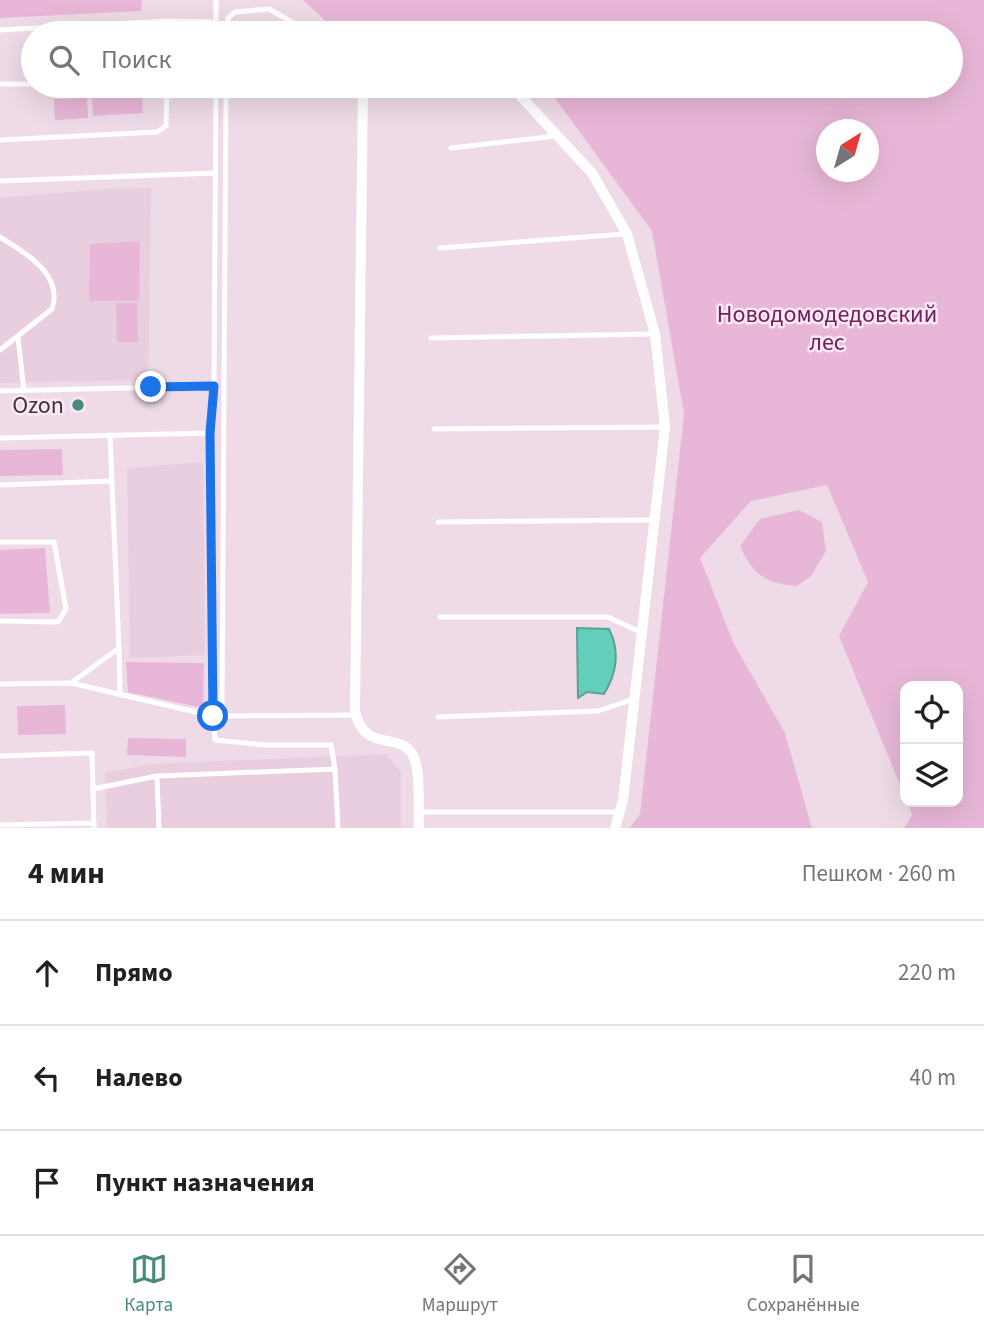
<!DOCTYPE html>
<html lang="ru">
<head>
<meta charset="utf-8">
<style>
  :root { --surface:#fff; --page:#f6f6f6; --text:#202124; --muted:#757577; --line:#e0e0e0; --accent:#488b7e }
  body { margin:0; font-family:"Source Sans 3",sans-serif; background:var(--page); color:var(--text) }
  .controls { position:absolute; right:21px; bottom:21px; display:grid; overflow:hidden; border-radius:14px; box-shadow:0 7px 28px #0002 }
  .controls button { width:63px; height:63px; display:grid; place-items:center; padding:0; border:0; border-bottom:2px solid var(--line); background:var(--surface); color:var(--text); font:35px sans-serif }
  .compass { position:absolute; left:816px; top:119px; width:63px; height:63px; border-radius:50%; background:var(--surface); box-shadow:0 7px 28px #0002; rotate:37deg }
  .stop { position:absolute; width:21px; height:21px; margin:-16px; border:5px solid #1a73e8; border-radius:50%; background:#fff }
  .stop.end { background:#1a73e8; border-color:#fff; box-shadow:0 2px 7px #0008 }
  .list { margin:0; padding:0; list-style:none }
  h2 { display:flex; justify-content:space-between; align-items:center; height:91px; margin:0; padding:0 28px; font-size:30px }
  h2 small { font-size:23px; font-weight:400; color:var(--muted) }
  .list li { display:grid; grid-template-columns:46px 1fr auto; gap:21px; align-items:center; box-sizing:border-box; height:105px; padding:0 28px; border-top:2px solid var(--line) }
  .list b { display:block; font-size:26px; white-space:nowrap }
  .list em { font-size:23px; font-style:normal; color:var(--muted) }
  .icon { flex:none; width:38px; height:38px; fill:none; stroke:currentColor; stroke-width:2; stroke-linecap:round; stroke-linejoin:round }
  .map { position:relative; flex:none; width:984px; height:828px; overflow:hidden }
  .search { position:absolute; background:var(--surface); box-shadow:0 7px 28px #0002; left:21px; right:21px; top:21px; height:77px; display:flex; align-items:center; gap:18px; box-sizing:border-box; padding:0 24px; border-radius:38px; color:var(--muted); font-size:26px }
  .sheet { height:406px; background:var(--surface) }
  nav { display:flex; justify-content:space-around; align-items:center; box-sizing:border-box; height:98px; border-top:2px solid var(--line); background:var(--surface); font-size:19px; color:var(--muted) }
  nav a { display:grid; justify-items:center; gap:4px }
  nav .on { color:var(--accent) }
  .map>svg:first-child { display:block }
  .built { fill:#e8cedf }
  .green { fill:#e8b7d7; fill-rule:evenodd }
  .water { fill:#64d0bc; stroke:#58a195; stroke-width:2 }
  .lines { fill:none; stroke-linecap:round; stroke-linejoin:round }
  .lane { stroke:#fff; stroke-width:5 }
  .street { stroke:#fff; stroke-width:10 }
  .route { stroke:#1a73e8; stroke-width:9 }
  .poi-dot { fill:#488b7e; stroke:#fde8f5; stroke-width:2.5 }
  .labels { text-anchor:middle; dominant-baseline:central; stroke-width:5; stroke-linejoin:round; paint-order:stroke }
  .park-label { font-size:24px; fill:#701e5b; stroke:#fde8f5 }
  .poi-label { font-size:24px; fill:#3b3439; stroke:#fde8f5; text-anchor:end }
</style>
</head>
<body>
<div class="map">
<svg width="984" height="828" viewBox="0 0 984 828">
  <rect width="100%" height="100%" fill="#efdbe8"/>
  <g class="built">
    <path d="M151 188 148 380 0 383V198L103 189Z"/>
    <path d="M203 462 205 655 130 658 127 468Z"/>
    <path d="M387 754 401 772V828H107L105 773 152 764Z"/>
  </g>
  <g class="green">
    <path d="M0 0H142L141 11 0 18Z"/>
    <path d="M303 0H984V828H904L912 815 907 802H958V686H905V797L839 636 868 582 827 485 751 501 700 558 734 644 785 733 812 828H630L640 814 684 414 652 231 546 86H951V33H384L329 24ZM827 130H869V172H827Z"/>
    <path d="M142 96 143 113 93 116 92 98Z"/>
    <path d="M87 98 88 118 55 120 54 99Z"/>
    <path d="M140 241 139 301H89L90 244Z"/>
    <path d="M116 303H137L138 342H117Z"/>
    <path d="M62 449 63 475 0 476V450Z"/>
    <path d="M799 510 822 522 826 551 811 576 797 586C766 584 752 574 740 546L760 519Z"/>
    <path d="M45 548 50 613 0 614V550Z"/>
    <path d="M126 662 204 663 203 708 128 692Z"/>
    <path d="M65 705 66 734 18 735 17 706Z"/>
    <path d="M128 738 186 739V757L127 755Z"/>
  </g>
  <path class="water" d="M577 628 609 629C620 651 617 673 604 694L587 692 578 698Z"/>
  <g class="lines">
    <g class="lane">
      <path d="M216 0V33"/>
      <path d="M0 30 168 21"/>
      <path d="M168 33V21L216 22"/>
      <path d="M227 33 228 18 235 12 269 9 311 33"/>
      <path d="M0 84H33"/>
      <path d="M216 86 214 386 210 433 213 716 215 740 265 745H331L335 769"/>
      <path d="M226 86 222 703 226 716 356 715"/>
      <path d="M0 140 157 132 166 126 167 86"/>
      <path d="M451 148 556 136"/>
      <path d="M0 181 216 173"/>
      <path d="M0 237C24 252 64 274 52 309L0 350"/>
      <path d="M440 248 625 234"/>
      <path d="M18 337 24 391"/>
      <path d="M431 338 655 334"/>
      <path d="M0 391 214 386"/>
      <path d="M434 429 665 427"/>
      <path d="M0 438 210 433"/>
      <path d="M0 485 111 481"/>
      <path d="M438 522 654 520"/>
      <path d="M0 542H54L66 609 58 622 0 621"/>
      <path d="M440 617H608L642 633"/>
      <path d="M119 648 120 695"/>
      <path d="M71 683 119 648 110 435"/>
      <path d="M0 684 71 683 213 716"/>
      <path d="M438 717 598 711 634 699"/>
      <path d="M0 756 92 753 94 828"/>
      <path d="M157 776 335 769 338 828"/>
      <path d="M93 789 157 776 159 828"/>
      <path d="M418 812H618"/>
      <path d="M0 825 94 823"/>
    </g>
    <g class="street">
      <path d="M363 86 355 711C364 754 398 730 413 755 421 770 418 810 419 828"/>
      <path d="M511 86 592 173 627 234 655 334 665 427 623 800 615 828"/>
    </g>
  </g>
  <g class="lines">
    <path class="route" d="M151 387 214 386 210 433 213 716"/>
  </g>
  <circle class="poi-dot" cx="78" cy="405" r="7"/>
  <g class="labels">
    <g class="park-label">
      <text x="827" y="314">Новодомодедовский<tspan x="827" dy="28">лес</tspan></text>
    </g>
    <g class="poi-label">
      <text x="64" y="405">Ozon</text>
    </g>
  </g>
</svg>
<div class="controls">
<button><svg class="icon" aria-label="locate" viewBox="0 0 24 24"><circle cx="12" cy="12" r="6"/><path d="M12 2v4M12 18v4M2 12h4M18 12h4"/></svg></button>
<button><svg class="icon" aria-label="layers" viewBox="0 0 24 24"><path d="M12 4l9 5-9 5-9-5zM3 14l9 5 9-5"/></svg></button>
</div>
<svg class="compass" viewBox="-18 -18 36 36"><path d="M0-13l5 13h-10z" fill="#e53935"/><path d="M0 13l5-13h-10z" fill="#757577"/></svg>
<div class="stop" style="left:213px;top:716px"></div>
<div class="stop end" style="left:151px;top:387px"></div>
<div class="search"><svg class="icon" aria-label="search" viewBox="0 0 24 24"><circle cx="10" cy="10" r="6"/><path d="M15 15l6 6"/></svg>Поиск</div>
</div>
<section class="sheet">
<h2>4 мин<small>Пешком · 260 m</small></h2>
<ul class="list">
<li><svg class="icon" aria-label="ahead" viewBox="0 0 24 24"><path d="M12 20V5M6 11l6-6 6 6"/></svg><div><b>Прямо</b></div><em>220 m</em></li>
<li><svg class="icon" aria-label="left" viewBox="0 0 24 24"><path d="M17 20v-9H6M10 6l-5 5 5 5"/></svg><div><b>Налево</b></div><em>40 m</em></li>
<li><svg class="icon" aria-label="arrive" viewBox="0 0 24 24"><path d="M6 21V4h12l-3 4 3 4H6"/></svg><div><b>Пункт назначения</b></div></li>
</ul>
</section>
<nav>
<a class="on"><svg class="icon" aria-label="map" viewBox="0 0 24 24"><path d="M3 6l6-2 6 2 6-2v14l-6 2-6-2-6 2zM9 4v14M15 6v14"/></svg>Карта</a>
<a><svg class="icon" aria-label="directions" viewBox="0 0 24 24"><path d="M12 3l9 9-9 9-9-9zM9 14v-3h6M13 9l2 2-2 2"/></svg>Маршрут</a>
<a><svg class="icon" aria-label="saved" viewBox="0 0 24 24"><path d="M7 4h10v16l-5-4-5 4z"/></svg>Сохранённые</a>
</nav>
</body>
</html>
